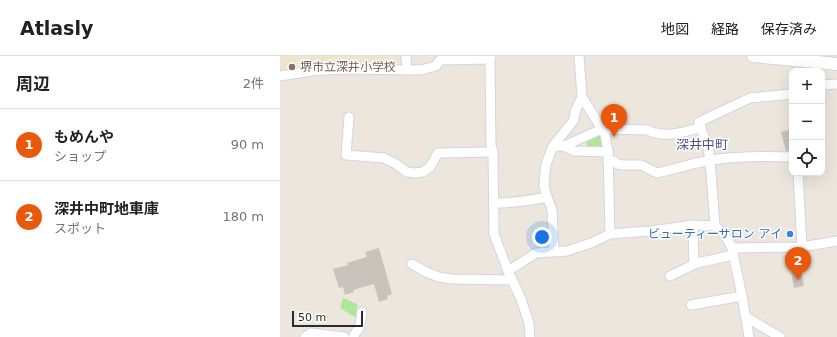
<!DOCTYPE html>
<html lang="ja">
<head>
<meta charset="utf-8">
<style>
  :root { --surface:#fff; --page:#f6f6f6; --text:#202124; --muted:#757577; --line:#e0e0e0; --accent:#ea580c }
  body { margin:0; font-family:"DejaVu Sans","Noto Sans JP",sans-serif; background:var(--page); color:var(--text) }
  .controls { position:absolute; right:12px; top:12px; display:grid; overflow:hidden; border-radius:8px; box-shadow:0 4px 16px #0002 }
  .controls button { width:36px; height:36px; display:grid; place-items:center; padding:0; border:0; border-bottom:1px solid var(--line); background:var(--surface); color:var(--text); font:20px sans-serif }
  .scale { position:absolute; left:12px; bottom:10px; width:71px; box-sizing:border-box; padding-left:4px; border:2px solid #2b2b2b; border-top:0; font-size:11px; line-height:14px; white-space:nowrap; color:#2b2b2b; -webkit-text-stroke:3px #fff; paint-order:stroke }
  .you { position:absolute; left:262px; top:181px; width:14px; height:14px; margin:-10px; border:3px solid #fff; border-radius:50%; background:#1a73e8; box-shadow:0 0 0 6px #1a73e833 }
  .badge { display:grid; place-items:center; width:26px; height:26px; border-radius:50%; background:var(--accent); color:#fff; font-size:13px; font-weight:700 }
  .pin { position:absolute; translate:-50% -33px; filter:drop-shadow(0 1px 2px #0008) }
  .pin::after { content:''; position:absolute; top:21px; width:14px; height:12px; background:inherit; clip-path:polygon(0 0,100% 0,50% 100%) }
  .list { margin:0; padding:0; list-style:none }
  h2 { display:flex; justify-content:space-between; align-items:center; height:52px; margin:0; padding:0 16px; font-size:17px }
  h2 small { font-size:13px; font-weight:400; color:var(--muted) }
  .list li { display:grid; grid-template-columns:26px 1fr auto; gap:12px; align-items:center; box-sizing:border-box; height:72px; padding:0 16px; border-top:1px solid var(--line) }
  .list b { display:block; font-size:15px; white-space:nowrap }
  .list p { margin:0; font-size:13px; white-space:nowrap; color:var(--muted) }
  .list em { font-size:13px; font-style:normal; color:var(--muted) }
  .icon { flex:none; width:22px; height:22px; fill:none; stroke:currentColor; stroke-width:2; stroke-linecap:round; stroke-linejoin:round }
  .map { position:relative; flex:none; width:557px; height:281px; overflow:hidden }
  header { display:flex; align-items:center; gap:24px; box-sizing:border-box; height:56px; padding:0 20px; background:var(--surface); border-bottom:1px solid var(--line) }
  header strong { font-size:19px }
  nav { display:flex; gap:22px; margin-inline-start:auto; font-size:14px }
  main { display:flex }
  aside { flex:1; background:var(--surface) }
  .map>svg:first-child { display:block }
  .education { fill:#efe5cb }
  .green { fill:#afe697 }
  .building { fill:#c9c4bb }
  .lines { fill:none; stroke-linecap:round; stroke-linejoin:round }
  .minor-casing { stroke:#d1d4e4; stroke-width:11 }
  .tertiary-casing { stroke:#d1d4e4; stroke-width:14 }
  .minor { stroke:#fff; stroke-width:9 }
  .tertiary { stroke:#fff; stroke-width:12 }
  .education-dot { fill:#8d6e63; stroke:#fff; stroke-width:1.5 }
  .shop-dot { fill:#3f7fe0; stroke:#fff; stroke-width:1.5 }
  .labels { text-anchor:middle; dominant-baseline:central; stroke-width:3; stroke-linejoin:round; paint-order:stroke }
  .education-label { font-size:12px; fill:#785e54; stroke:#fff; text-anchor:start }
  .shop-label { font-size:12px; fill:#366cbe; stroke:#fff; text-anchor:end }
  .neighbourhood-label { font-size:13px; fill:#49517d; stroke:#fff }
</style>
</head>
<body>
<header>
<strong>Atlasly</strong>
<nav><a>地図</a><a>経路</a><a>保存済み</a></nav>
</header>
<main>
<aside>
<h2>周辺<small>2件</small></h2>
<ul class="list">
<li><span class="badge">1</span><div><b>もめんや</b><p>ショップ</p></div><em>90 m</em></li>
<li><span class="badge">2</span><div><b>深井中町地車庫</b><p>スポット</p></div><em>180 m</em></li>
</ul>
</aside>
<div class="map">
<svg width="557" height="281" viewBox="0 0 557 281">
  <rect width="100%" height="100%" fill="#ede6dc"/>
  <path class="education" d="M0 0H109V7H49L0 14Z"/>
  <g class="green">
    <path d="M321 78 325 92 308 91 305 84Z"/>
    <path d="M63 242 77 248 76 262 60 252Z"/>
  </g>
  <g class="building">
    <path d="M512 73V95H506L501 76Z"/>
    <path d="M99 192 112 238 107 240 108 243 99 246 94 228 73 234 74 236 65 239 63 231 59 232 53 213 68 209 67 207 87 201 85 196Z"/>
    <path d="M521 214 524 230 514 232 511 216Z"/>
  </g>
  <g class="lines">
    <defs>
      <g id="minor">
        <path d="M126 0 127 14"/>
        <path d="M299 0 302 41 325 78 328 96 330 178"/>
        <path d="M210 3 211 89 213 96 214 178 228 215 241 243 249 267 250 281"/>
        <path d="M0 20 31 15 59 13 141 14 156 10 160 4 210 3 211 0"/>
        <path d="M542 29 557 28"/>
        <path d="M69 61 66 99 104 102 116 108 127 116 135 117 143 116 150 111 158 97 213 96"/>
        <path d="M273 90H284L322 73 368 74C384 83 404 76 421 71"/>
        <path d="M284 90 294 95 328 96"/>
        <path d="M328 105H334L337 108 343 109H361L377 117C395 113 413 107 431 104 458 100 485 100 512 101"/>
        <path d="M518 117 522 191"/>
        <path d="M214 147C234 147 248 145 267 141"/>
        <path d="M413 169 414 208"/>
        <path d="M435 170 430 104 428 92 419 66 470 42 512 38"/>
        <path d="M452 192 522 191 557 185"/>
        <path d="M274 195 272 154 266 138 264 129 266 108 273 90 294 64 295 56 302 41"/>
        <path d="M132 208 146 216 159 221 172 223 232 224"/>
        <path d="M228 215 256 197 287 195 311 187 330 178 371 175 413 169 435 170 445 179 452 192 462 240 469 281"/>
        <path d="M390 220 417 207 453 199"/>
        <path d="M411 249 462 240"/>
        <path d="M466 261 500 281"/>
        <path d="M25 281 31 277 64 281"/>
        <path d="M73 281 80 270 82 256"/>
      </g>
      <path id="tertiary" d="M473 0 557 8"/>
    </defs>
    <use href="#minor" class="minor-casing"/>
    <use href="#tertiary" class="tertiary-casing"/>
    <use href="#minor" class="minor"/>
    <use href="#tertiary" class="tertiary"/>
  </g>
  <circle class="education-dot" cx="12" cy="11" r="4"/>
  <circle class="shop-dot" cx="510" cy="178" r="4"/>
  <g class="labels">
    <g class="education-label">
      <text x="20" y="11">堺市立深井小学校</text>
    </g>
    <g class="shop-label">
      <text x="502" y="178">ビューティーサロン アイ</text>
    </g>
    <g class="neighbourhood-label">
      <text x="422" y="88">深井中町</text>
    </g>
  </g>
</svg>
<div class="controls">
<button>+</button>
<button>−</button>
<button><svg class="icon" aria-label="locate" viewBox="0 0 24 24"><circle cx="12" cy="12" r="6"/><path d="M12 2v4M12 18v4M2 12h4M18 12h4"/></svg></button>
</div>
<div class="scale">50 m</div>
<div class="you"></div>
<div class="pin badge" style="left:334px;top:81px">1</div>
<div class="pin badge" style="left:518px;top:224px">2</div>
</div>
</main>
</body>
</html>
